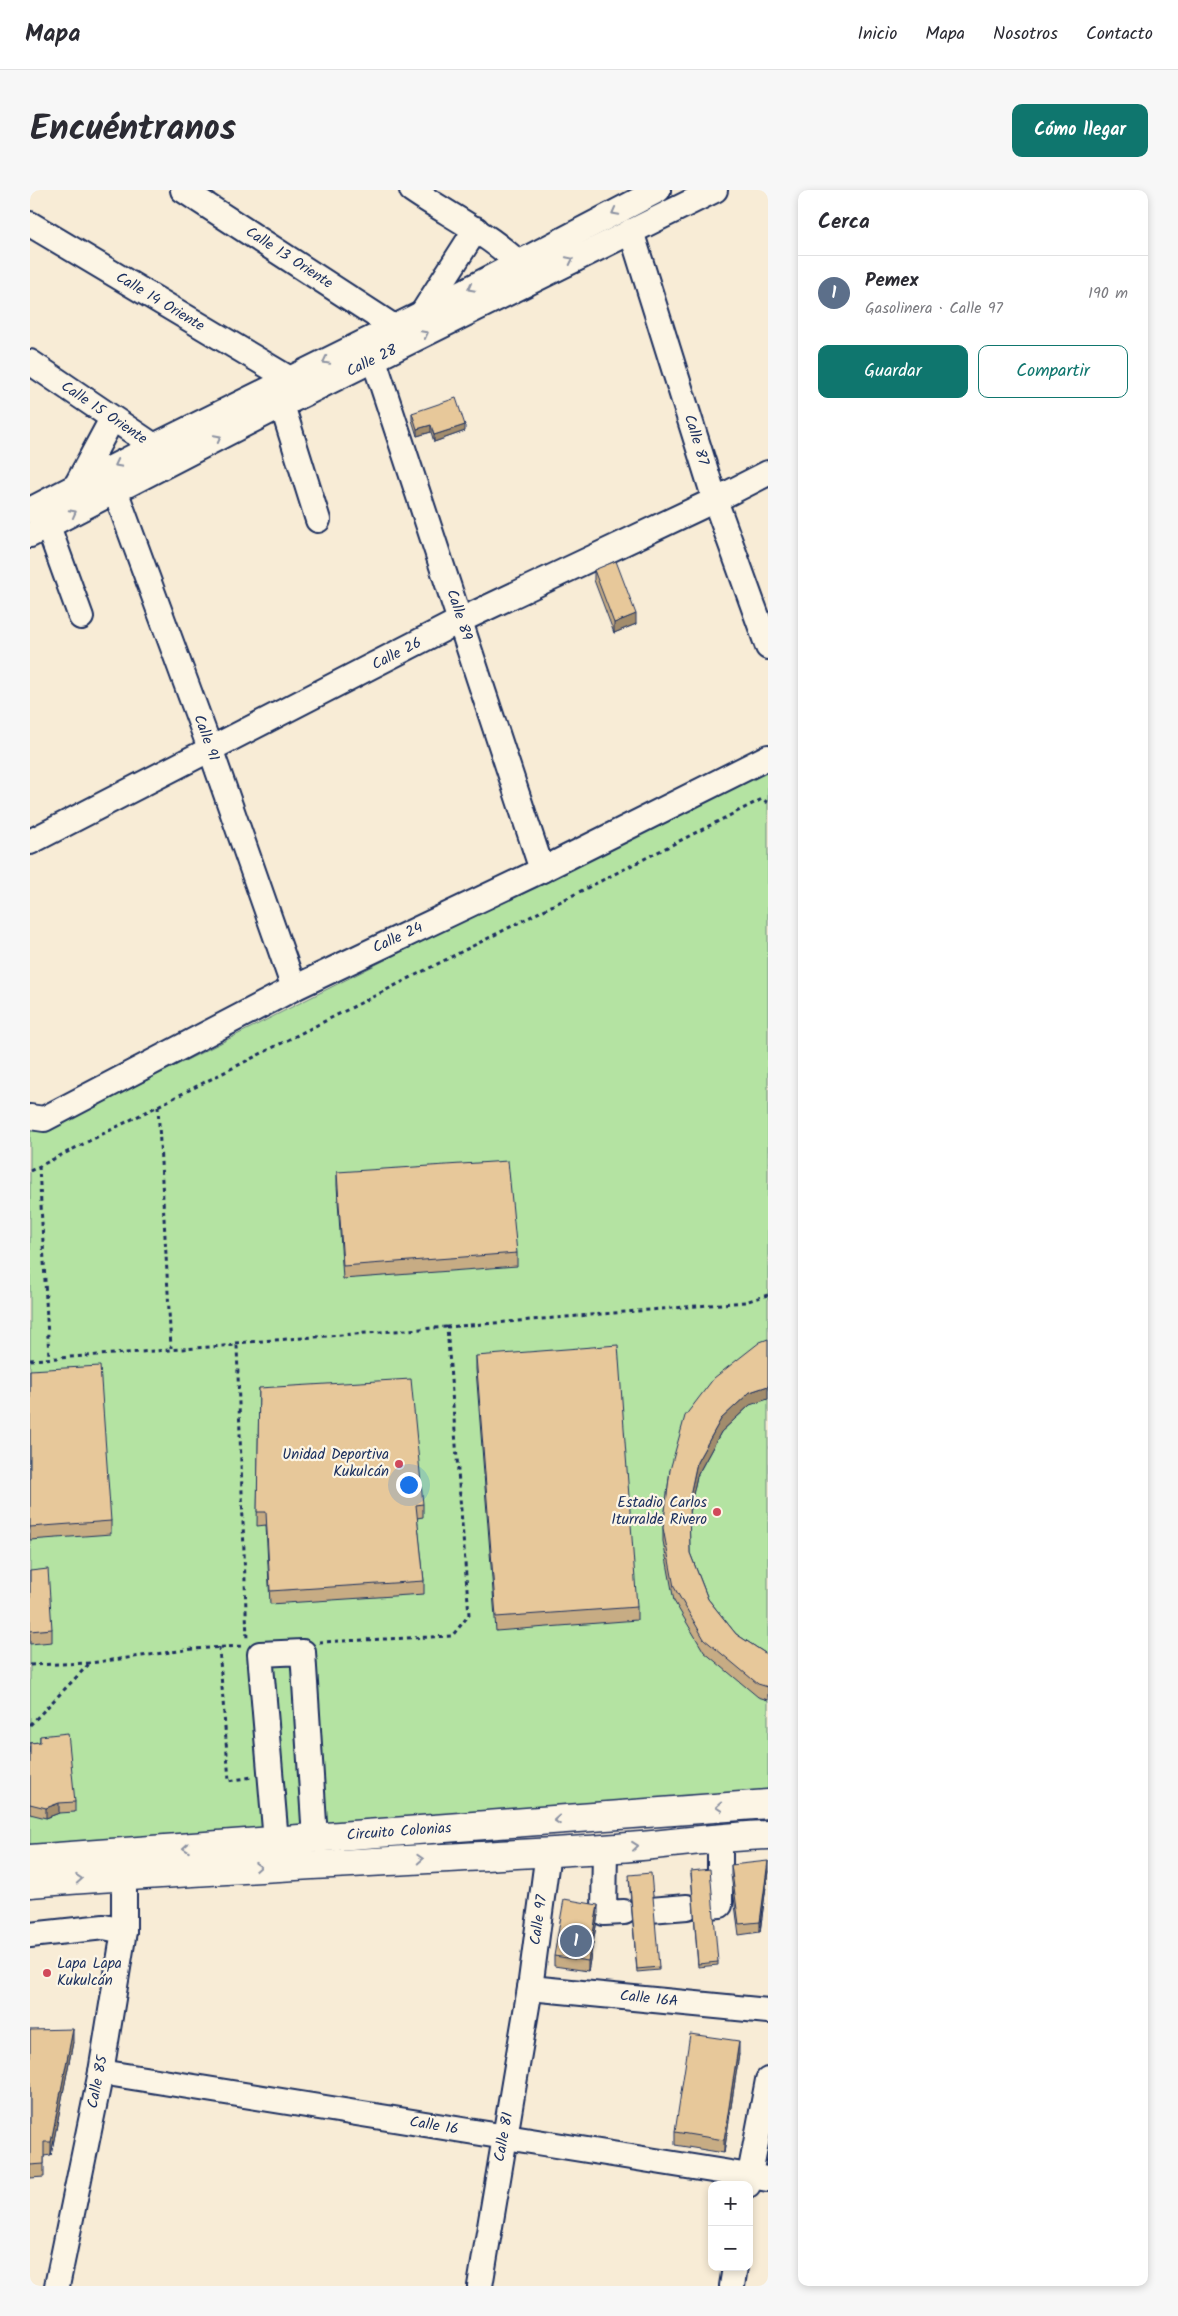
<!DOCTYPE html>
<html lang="es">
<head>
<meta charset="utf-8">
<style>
  :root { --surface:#fff; --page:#f7f7f7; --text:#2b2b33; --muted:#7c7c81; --line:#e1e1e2; --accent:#0f766e }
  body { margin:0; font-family:Kalam,sans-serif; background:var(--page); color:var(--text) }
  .controls { position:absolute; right:15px; bottom:15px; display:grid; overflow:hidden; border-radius:10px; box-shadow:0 2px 8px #0003 }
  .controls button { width:45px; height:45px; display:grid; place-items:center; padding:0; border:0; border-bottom:1px solid var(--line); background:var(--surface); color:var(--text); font:25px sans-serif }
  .you { position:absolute; left:378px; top:1294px; width:18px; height:18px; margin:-12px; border:4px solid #fff; border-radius:50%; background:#1a73e8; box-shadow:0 0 0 8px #1a73e833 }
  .badge { display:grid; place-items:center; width:32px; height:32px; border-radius:50%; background:var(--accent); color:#fff; font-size:16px; font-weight:700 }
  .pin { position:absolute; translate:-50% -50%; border:2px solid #fff; box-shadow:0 1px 5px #0006 }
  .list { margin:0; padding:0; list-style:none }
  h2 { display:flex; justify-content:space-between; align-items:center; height:65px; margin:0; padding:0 20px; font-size:21px }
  h2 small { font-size:16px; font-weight:400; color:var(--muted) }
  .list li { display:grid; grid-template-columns:32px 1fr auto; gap:15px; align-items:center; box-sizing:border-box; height:75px; padding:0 20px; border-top:1px solid var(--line) }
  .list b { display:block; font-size:19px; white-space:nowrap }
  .list p { margin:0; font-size:16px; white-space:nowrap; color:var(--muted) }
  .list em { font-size:16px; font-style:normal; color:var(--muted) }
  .actions { display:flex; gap:10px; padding:15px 20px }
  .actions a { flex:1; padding:11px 0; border:1px solid var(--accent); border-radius:10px; text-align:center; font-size:18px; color:var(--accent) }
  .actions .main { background:var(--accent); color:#fff }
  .map { position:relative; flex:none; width:738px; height:2096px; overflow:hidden; border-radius:10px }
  header { display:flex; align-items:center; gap:30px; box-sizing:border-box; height:70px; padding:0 25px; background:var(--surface); border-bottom:1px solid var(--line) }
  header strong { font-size:24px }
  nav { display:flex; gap:28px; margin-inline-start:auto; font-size:18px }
  .intro { display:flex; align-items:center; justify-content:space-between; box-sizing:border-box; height:120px; padding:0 30px }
  h1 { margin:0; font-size:35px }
  .button { padding:12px 22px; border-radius:10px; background:var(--accent); color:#fff; font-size:18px; font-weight:700 }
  main { display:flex; gap:30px; padding:0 30px }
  aside { flex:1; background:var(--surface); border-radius:10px; box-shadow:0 2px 8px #0003 }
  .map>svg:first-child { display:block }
  .green { fill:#b4e3a2; stroke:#688980 }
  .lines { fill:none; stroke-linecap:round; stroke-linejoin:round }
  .minor-casing { stroke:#1b2f5e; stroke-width:28 }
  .major-casing { stroke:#1b2f5e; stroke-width:31 }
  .path { stroke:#1b2f5e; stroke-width:3; stroke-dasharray:4 4; stroke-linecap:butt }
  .minor { stroke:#fcf5e5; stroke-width:24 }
  .major { stroke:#fcf5e5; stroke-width:28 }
  .wall { fill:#c7ac84; stroke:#1b2f5e }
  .shaded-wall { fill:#a28c6c; stroke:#1b2f5e }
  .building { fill:#e7c89a; stroke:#1b2f5e }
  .oneway { stroke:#8c92a2 }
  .poi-dot { fill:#d1495b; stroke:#fcf5e5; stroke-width:2 }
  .labels { text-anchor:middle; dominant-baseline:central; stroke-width:4.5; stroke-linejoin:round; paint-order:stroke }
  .street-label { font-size:15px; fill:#1b2f5e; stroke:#fcf5e5 }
  .poi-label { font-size:15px; fill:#1b2f5e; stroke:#fcf5e5; text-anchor:end }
</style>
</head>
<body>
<header>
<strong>Mapa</strong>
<nav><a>Inicio</a><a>Mapa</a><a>Nosotros</a><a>Contacto</a></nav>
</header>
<div class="intro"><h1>Encuéntranos</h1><a class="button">Cómo llegar</a></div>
<main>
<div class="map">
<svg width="738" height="2096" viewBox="0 0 738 2096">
  <rect width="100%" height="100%" fill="#f8ecd6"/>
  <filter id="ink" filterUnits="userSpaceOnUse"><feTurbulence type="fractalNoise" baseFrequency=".02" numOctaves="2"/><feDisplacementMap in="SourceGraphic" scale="10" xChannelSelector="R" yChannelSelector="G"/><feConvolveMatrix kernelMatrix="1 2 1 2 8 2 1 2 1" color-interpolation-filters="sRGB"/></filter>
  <g filter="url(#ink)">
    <path class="green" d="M738 577V1608L0 1664V933L18 940Z"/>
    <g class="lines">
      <defs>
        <g id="minor">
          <path d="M153 0 364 137"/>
          <path d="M382 0C421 27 466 47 498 83"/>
          <path d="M0 34 260 189"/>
          <path d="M601 41 685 310 738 457"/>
          <path d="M393 122 446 39"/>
          <path d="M344 170 512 680"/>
          <path d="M0 172 124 256"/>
          <path d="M252 215 288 330"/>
          <path d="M46 296 82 229"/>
          <path d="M85 300 181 561 264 798"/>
          <path d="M0 320 124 256 393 123 628 0"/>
          <path d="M18 336 51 427"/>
          <path d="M0 345 252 215 685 0"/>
          <path d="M0 652 431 430 685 310 738 283"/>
          <path d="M0 927 14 929 264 798 512 680 738 567"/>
          <path d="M246 1651 230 1464 273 1462 285 1648"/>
          <path d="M575 1659 574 1723 594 1722"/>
          <path d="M678 1716 690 1715V1647"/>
          <path d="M620 1720 657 1717"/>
          <path d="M0 1745 74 1737 94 1741"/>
          <path d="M500 1798 738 1821"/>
          <path d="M71 1882 738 1989"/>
          <path d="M718 1995 738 1890"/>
          <path d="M27 2096 71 1882 94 1741V1685"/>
          <path d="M450 2096 500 1798 518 1662"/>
          <path d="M702 2096 705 2077"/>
        </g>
        <g id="major">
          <path d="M0 1669 738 1614"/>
          <path d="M0 1693C191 1678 382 1671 573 1659 628 1656 683 1647 738 1645"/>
        </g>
      </defs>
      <use href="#minor" class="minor-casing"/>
      <use href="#major" class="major-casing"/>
      <g class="path">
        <path d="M128 916 141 1158"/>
        <path d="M9 976 19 1167"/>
        <path d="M0 981 732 609 738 613"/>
        <path d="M205 1153 417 1137"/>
        <path d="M0 1170 207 1155 217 1450"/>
        <path d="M289 1452 422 1446 439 1425 417 1137 715 1112 738 1105"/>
        <path d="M189 1457 199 1591 222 1587"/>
        <path d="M0 1475 60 1473 163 1459 213 1456"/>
        <path d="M0 1535 60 1473"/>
      </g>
      <use href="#minor" class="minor"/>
      <use href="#major" class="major"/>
    </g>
    <g class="wall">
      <path d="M382 223 435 241 404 252 401 242 387 246 382 230Z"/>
      <path d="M564 380 606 434 584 443 564 390Z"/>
      <path d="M307 982 487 1063V1076L313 1089 307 995Z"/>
      <path d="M446 1166 607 1417V1430L466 1441 446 1179Z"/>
      <path d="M0 1180 81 1331V1344L0 1350Z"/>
      <path d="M229 1198 393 1314V1327L387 1328 394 1391V1404L240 1414 236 1335 227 1336Z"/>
      <path d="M720 1215 691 1242 667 1286 659 1322 660 1363 678 1409 706 1444 738 1465V1510L728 1507 674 1462 644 1411 633 1351V1338L640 1280Z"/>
      <path d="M0 1381 22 1439V1452L0 1454Z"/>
      <path d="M10 1546 45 1612V1622L29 1623 16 1628 0 1624V1553L10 1552Z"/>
      <path d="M701 1675 738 1681 730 1742 709 1745 701 1685Z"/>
      <path d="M661 1684 688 1772V1775L668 1777Z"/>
      <path d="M599 1689 629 1777V1780L607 1782Z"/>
      <path d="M568 1725 558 1781 524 1776V1766Z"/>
      <path d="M0 1840 43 1852 21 1965 14 1966V1987L0 1988Z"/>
      <path d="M709 1864 694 1963 645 1955V1942Z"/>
    </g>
    <g class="shaded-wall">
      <path d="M401 235V242L387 246V239Z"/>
      <path d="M435 235V241L404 252V245Z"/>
      <path d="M606 424V434L584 443V433Z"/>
      <path d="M738 1196V1209L720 1215 691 1242 667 1286 659 1323V1310L667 1272 691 1229 720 1202Z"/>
      <path d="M29 1613V1623L16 1628V1618Z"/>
      <path d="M738 1671V1681L730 1742V1732Z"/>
      <path d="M568 1715V1725L558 1781V1771Z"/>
      <path d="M43 1839V1852L21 1965V1952Z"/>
      <path d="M709 1851V1864L694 1963V1950Z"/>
    </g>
    <g class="building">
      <path d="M426 208 435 235 404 245 401 235 387 239 382 223Z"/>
      <path d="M586 371 606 424 584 433 564 380Z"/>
      <path d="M478 971 487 1063 313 1076 307 982Z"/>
      <path d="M738 1149V1196L720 1202 691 1229 667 1272 659 1310 660 1363 678 1409 706 1444 738 1465V1497L728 1494 674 1449 644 1397 633 1338 640 1280 655 1226 684 1188 730 1152Z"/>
      <path d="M588 1155 607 1417 466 1427 446 1166Z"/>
      <path d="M70 1176 81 1331 0 1337V1180Z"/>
      <path d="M381 1189 393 1314 386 1315 394 1391 240 1401 236 1322H227L229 1198Z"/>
      <path d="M18 1379 22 1439 0 1441V1381Z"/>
      <path d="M38 1543 45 1612 29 1613 16 1618 0 1614V1553L10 1552V1546Z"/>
      <path d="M738 1671 730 1732 709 1734 701 1675Z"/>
      <path d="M680 1679 688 1772 668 1774 661 1681Z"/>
      <path d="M621 1683 629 1777 607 1779 599 1685Z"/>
      <path d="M534 1709 568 1715 558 1771 524 1766Z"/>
      <path d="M43 1839 21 1952H14V1974L0 1975V1840Z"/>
      <path d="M660 1844 709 1851 694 1950 645 1942Z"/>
    </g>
    <defs><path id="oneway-chevron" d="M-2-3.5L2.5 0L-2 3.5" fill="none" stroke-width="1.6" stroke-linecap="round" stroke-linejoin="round" transform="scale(1.25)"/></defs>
    <g class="oneway">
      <use href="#oneway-chevron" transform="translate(585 22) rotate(152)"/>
      <use href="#oneway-chevron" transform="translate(540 70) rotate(-26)"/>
      <use href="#oneway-chevron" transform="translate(441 98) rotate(152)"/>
      <use href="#oneway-chevron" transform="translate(395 144) rotate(-27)"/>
      <use href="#oneway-chevron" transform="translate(296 171) rotate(153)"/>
      <use href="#oneway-chevron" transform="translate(188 248) rotate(-27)"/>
      <use href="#oneway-chevron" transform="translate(88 274) rotate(153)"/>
      <use href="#oneway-chevron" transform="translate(43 323) rotate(-28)"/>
      <use href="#oneway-chevron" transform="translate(689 1617) rotate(176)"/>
      <use href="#oneway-chevron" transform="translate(527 1630) rotate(176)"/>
      <use href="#oneway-chevron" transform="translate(605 1656) rotate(-6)"/>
      <use href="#oneway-chevron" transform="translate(156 1658) rotate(176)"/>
      <use href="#oneway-chevron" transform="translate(390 1669) rotate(-3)"/>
      <use href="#oneway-chevron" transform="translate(228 1677) rotate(-3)"/>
      <use href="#oneway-chevron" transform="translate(49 1689) rotate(-4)"/>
    </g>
  </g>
  <g class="poi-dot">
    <circle cx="369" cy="1274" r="5"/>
    <circle cx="687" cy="1322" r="5"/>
    <circle cx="17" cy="1783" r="5"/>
  </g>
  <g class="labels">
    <g class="street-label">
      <text transform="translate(259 68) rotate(33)">Calle 13 Oriente</text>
      <text transform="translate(130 112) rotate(31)">Calle 14 Oriente</text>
      <text transform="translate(342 171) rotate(-26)">Calle 28</text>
      <text transform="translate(74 223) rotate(34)">Calle 15 Oriente</text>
      <text transform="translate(666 250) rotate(73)">Calle 87</text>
      <text transform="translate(429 425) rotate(72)">Calle 89</text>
      <text transform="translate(367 464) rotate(-27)">Calle 26</text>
      <text transform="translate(176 548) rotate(70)">Calle 91</text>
      <text transform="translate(368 748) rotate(-25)">Calle 24</text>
      <text transform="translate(369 1642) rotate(-4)">Circuito Colonias</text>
      <text transform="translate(509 1730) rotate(-82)">Calle 97</text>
      <text transform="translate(619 1809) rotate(6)">Calle 16A</text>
      <text transform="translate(68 1892) rotate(-79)">Calle 85</text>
      <text transform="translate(404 1936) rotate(9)">Calle 16</text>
      <text transform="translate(474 1947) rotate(-80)">Calle 81</text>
    </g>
    <g class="poi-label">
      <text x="359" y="1265">Unidad Deportiva<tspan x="359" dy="17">Kukulcán</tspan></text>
      <text x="677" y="1313">Estadio Carlos<tspan x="677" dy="17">Iturralde Rivero</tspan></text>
      <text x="27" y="1774" text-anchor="start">Lapa Lapa<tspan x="27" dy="17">Kukulcán</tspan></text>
    </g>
  </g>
</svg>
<div class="controls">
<button>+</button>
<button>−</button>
</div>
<div class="you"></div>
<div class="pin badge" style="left:546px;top:1751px;background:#5c6f8a">1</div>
</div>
<aside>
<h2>Cerca<small></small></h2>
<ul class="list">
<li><span class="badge" style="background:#5c6f8a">1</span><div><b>Pemex</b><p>Gasolinera · Calle 97</p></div><em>190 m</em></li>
</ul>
<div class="actions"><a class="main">Guardar</a><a>Compartir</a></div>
</aside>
</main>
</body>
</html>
